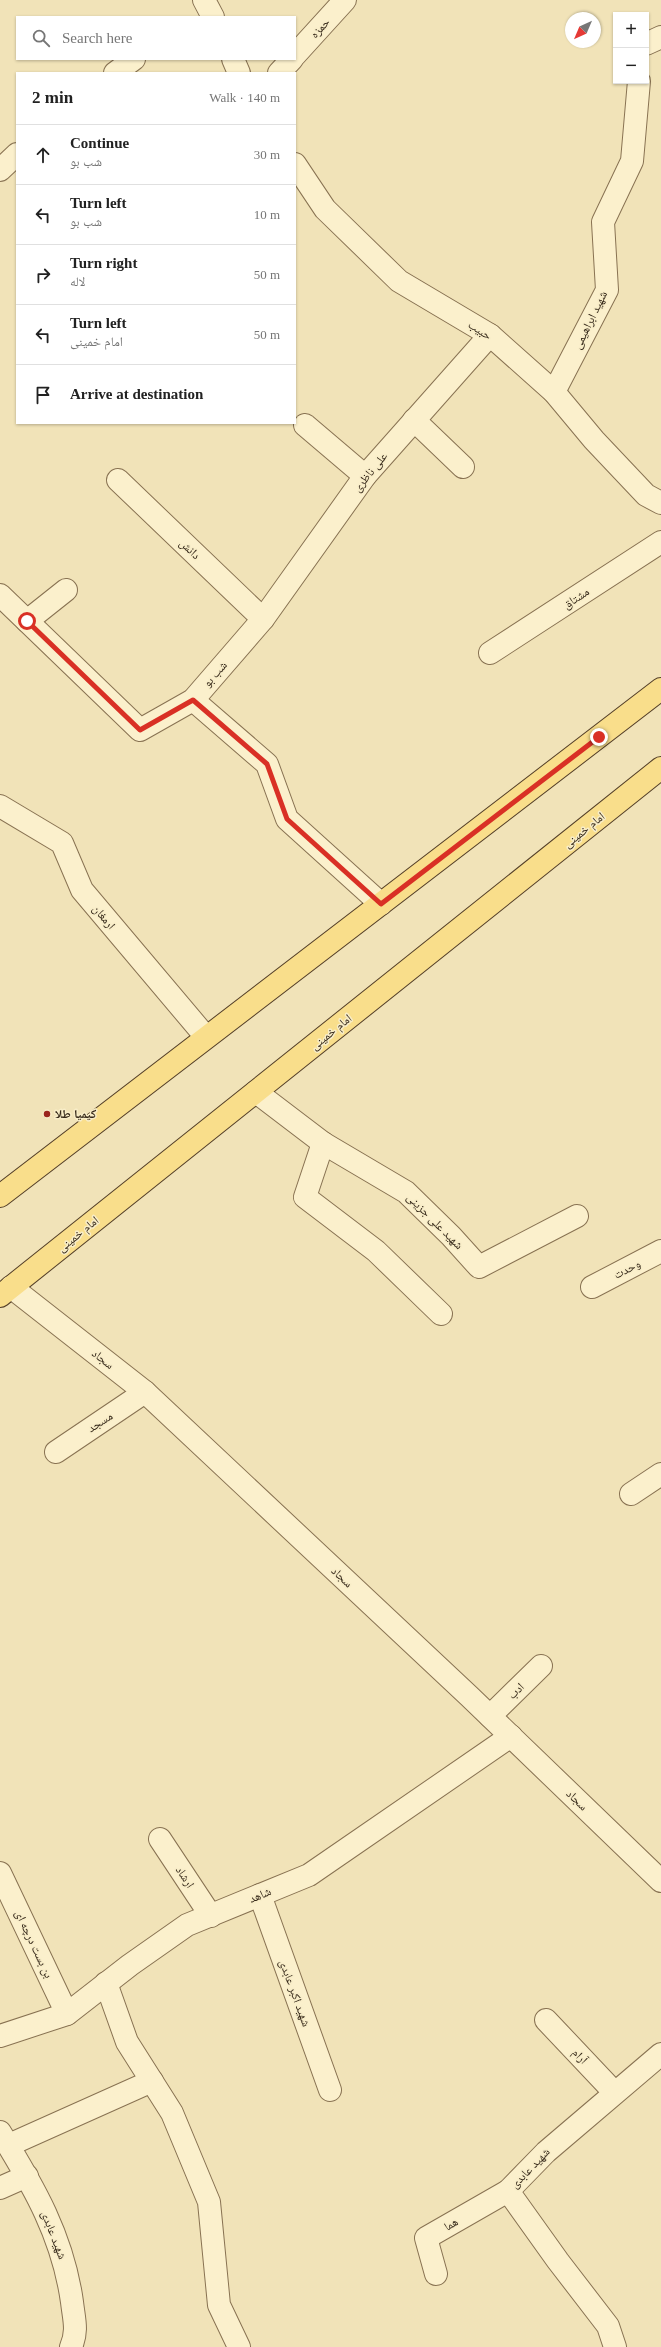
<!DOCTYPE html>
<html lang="en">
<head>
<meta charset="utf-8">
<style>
  :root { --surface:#fff; --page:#f2f2f2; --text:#222; --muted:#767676; --line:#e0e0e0 }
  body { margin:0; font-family:"Times New Roman","Noto Naskh Arabic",serif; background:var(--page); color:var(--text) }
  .controls { position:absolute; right:12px; top:12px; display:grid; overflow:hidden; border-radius:0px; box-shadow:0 1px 3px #0004 }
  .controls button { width:36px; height:36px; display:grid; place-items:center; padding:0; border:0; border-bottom:1px solid var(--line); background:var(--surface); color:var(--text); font:20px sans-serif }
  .compass { position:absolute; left:565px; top:12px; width:36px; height:36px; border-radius:50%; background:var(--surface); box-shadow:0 1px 3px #0004; rotate:224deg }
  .stop { position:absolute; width:12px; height:12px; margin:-9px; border:3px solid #d93025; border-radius:50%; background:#fff }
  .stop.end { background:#d93025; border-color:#fff; box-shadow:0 1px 4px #0008 }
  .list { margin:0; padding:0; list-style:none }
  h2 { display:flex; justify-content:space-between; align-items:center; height:52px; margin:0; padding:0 16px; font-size:17px }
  h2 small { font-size:13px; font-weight:400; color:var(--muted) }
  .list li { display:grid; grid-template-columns:26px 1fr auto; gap:12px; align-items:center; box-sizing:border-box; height:60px; padding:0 16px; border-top:1px solid var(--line) }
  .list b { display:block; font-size:15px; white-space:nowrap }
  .list p { margin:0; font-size:13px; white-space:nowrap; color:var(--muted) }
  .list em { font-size:13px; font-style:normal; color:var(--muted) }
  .icon { flex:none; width:22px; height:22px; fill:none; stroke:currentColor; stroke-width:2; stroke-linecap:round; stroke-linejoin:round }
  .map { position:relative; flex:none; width:661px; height:2347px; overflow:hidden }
  .search { position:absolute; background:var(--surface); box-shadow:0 1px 3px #0004; left:16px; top:16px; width:280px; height:44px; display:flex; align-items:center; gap:10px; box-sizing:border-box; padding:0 14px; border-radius:0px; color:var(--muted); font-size:15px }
  .panel { position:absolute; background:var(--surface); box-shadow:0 1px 3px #0004; left:16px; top:72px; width:280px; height:352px; border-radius:0px }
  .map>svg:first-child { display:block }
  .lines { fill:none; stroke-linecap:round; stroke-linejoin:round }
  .minor-casing { stroke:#887252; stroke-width:24 }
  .major-casing { stroke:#543f28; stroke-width:24 }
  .minor { stroke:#fbf0cc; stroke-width:22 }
  .major { stroke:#f9de8b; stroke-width:22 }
  .route { stroke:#d93025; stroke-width:5 }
  .poi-dot { fill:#9b251e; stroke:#f8edc8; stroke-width:1.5 }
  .labels { text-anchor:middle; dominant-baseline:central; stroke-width:3; stroke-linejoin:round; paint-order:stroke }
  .street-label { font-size:12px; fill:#352819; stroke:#f8edc8 }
  .poi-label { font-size:12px; font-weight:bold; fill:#352819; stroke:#f8edc8; text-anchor:start }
</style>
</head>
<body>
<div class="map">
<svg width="661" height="2347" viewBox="0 0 661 2347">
  <rect width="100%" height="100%" fill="#f1e3b8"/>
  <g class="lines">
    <defs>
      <g id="minor">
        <path d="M204 0 213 17"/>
        <path d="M646 44 661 37"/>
        <path d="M295 55 345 0"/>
        <path d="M233 59 239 73"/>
        <path d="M115 73 134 59"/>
        <path d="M279 73 292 59"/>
        <path d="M295 164 325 209 399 281 490 335 554 392 594 440 646 495 661 503"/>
        <path d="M0 170 17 154"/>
        <path d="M554 392 607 290 603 222 632 161 639 81"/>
        <path d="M414 420 463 467"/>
        <path d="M305 425 365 476"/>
        <path d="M118 480 263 619"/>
        <path d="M0 595 140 730 193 700 263 619 365 476 490 335"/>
        <path d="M27 621 66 590"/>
        <path d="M490 653 661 542"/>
        <path d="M193 700 267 764 287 819 381 904"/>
        <path d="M0 806 62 843 82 890 206 1037"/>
        <path d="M256 1092 323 1143 406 1192 451 1236 479 1267 577 1216"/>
        <path d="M323 1143 305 1197 376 1251 441 1314"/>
        <path d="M11 1287 145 1392 469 1696 661 1881"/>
        <path d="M592 1287 661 1251"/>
        <path d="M56 1452 145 1392"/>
        <path d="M631 1494 661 1474"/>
        <path d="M490 1716 541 1666"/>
        <path d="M160 1839 211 1916"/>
        <path d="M0 1873 67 2014"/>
        <path d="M260 1895 330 2090"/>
        <path d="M106 1983 127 2042 172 2113 209 2202 219 2305 239 2347"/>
        <path d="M546 2020 614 2092"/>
        <path d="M0 2036 67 2014 130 1965 187 1925 309 1875 511 1736"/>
        <path d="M0 2132C34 2187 63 2237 72 2302 74 2320 78 2330 71 2347"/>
        <path d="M9 2145 152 2081"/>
        <path d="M0 2188 27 2176"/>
        <path d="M436 2274 426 2238 508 2191"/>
        <path d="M615 2347 608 2326 558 2261 508 2191 546 2152 661 2054"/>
      </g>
      <g id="major">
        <path d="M0 1196 661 689"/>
        <path d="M0 1296 661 768"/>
      </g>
    </defs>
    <use href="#minor" class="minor-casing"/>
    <use href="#major" class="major-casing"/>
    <use href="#minor" class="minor"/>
    <use href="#major" class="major"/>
  </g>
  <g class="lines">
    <path class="route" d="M27 621 140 730 193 700 267 764 287 819 381 904 599 737"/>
  </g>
  <circle class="poi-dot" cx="47" cy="1114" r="4"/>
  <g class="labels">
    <g class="street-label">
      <text transform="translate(320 28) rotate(-47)">حمزه</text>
      <text transform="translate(590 320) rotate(-64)">شهید ابراهیمی</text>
      <text transform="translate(480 330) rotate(33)">حبیب</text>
      <text transform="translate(370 472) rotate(-51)">علی ناظری</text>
      <text transform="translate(190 549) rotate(44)">دانش</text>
      <text transform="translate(576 598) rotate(-33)">مشتاق</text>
      <text transform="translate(215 674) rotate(-49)">شب بو</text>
      <text transform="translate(584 830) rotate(-39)">امام خمینی</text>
      <text transform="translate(104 917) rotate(50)">ارمغان</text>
      <text transform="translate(331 1032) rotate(-39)">امام خمینی</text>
      <text transform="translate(435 1221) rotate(45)">شهید علی جزینی</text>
      <text transform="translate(78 1234) rotate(-39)">امام خمینی</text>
      <text transform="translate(627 1269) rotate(-27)">وحدت</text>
      <text transform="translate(103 1359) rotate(38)">سجاد</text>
      <text transform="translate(100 1422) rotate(-33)">مسجد</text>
      <text transform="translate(342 1577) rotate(43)">سجاد</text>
      <text transform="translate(516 1691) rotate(-45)">ادب</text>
      <text transform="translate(577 1800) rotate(44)">سجاد</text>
      <text transform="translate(185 1877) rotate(57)">ارشاد</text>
      <text transform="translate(260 1895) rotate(-23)">شاهد</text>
      <text transform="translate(34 1944) rotate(65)">بن بست درچه ای</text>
      <text transform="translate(295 1993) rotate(70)">شهید اکبر عابدی</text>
      <text transform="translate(580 2056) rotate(46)">آرام</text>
      <text transform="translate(530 2168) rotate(-46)">شهید عابدی</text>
      <text transform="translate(451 2224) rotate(-30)">هما</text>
      <text transform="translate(54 2235) rotate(69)">شهید عابدی</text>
    </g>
    <g class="poi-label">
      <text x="55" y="1114">کیمیا طلا</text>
    </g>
  </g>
</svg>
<div class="controls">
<button>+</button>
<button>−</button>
</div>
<svg class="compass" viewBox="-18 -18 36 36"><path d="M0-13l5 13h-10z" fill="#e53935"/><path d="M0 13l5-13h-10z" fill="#767676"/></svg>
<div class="stop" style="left:27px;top:621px"></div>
<div class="stop end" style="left:599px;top:737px"></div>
<div class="search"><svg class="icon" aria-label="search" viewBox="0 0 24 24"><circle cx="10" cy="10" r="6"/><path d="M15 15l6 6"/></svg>Search here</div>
<section class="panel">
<h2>2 min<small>Walk · 140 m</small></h2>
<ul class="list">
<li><svg class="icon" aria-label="ahead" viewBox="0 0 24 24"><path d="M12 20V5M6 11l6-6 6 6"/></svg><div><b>Continue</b><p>شب بو</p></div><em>30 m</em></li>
<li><svg class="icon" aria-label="left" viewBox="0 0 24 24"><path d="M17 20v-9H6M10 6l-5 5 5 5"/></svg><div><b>Turn left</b><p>شب بو</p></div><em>10 m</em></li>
<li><svg class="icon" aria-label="right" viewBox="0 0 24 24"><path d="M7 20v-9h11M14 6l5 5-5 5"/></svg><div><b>Turn right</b><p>لاله</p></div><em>50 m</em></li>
<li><svg class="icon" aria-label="left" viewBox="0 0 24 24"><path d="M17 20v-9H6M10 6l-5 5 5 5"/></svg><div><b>Turn left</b><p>امام خمینی</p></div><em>50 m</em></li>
<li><svg class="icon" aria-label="arrive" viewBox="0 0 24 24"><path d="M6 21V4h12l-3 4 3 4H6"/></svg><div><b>Arrive at destination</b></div></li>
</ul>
</section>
</div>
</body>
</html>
